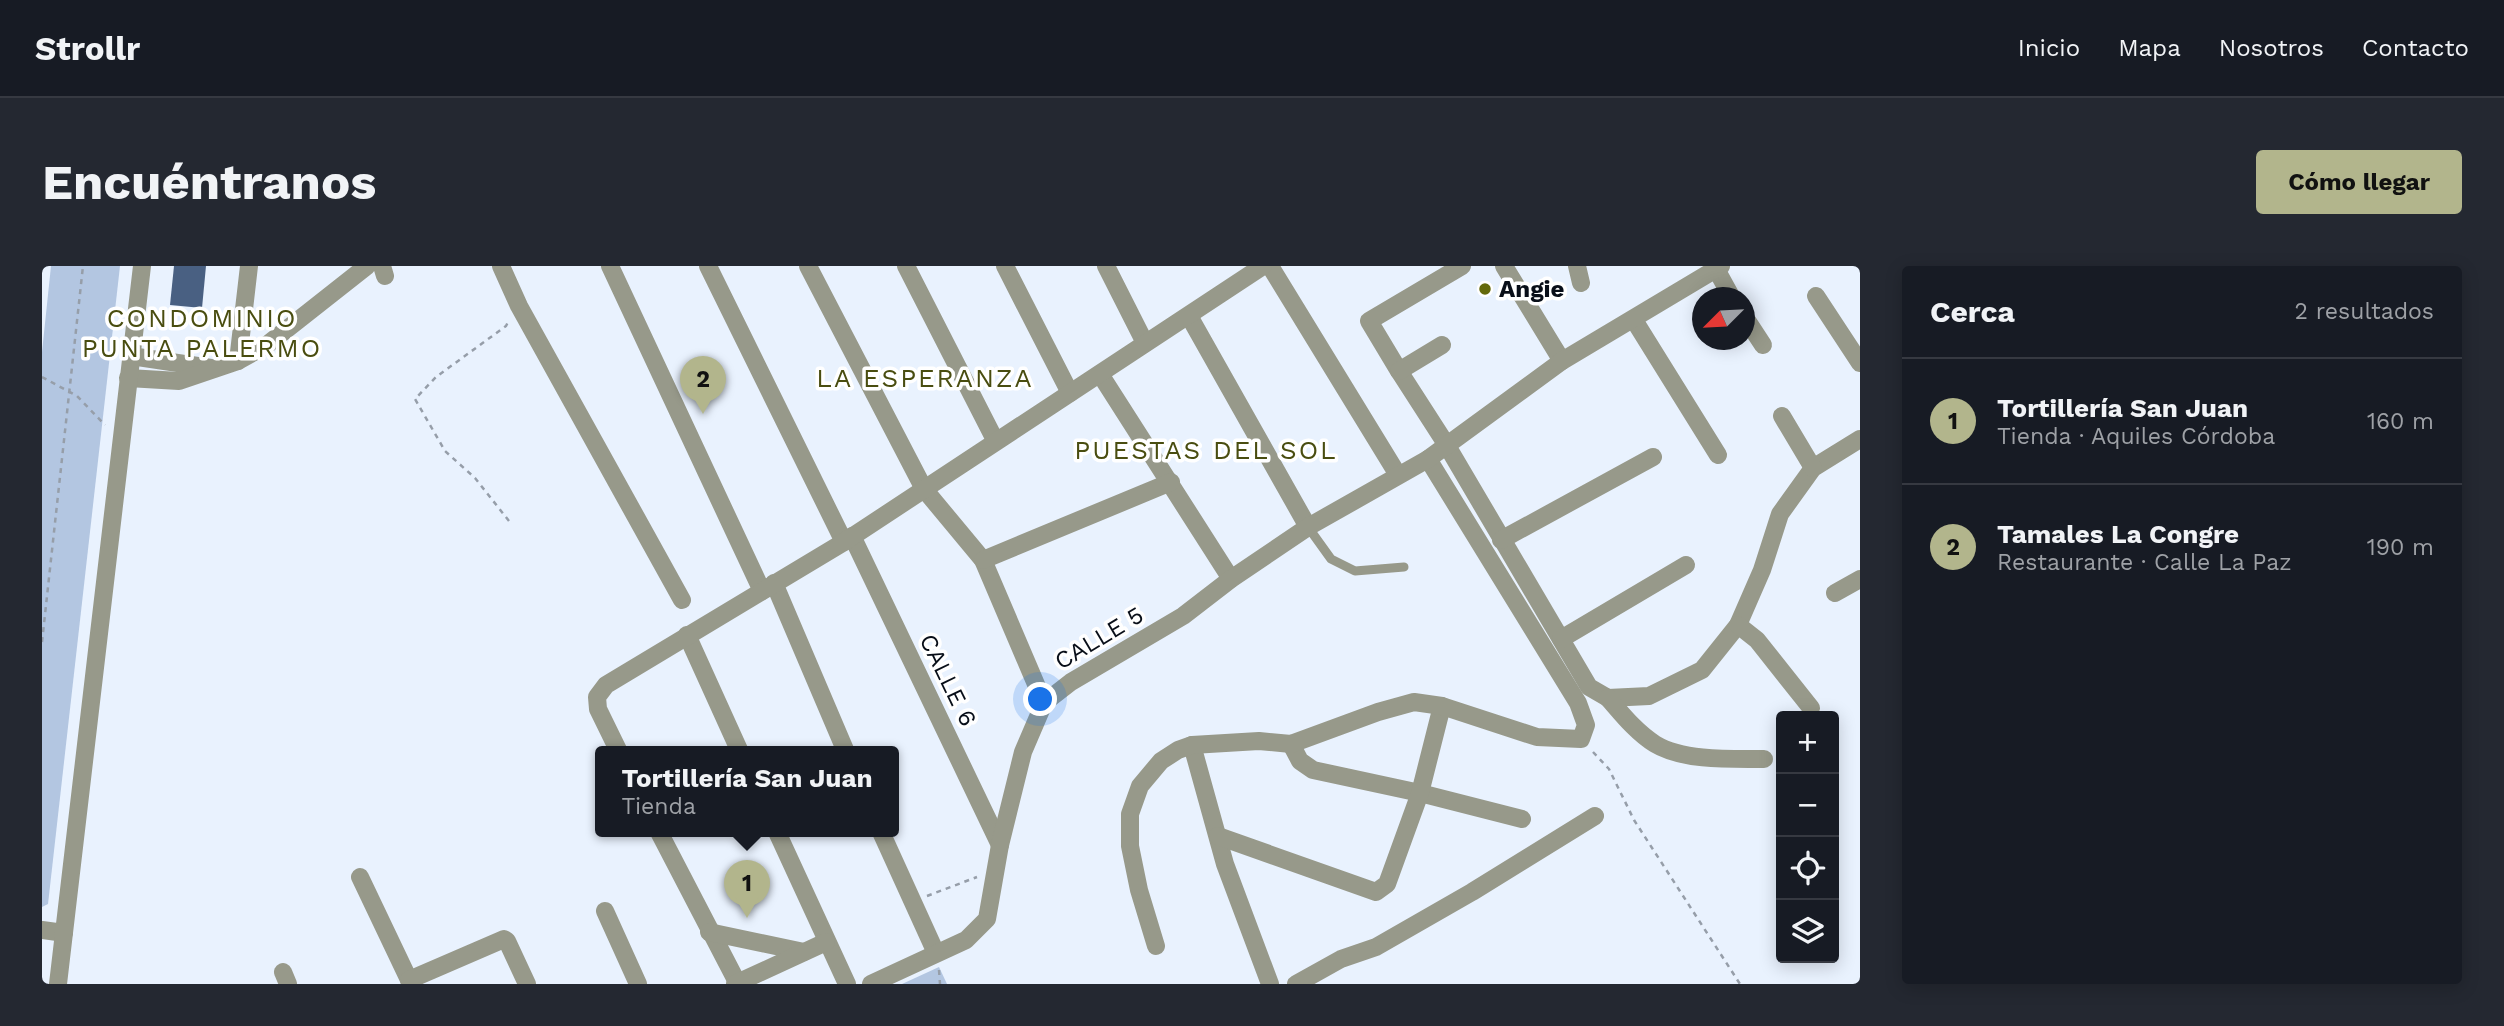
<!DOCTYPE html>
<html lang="es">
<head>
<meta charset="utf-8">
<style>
  :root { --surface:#171b24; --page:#242831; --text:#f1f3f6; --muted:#9ea1a6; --line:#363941; --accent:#b2b58c }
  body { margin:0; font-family:"Work Sans",sans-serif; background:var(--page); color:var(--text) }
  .controls { position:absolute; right:21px; bottom:21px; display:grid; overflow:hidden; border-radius:7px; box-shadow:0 4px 18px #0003 }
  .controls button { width:63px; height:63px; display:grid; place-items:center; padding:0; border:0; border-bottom:2px solid var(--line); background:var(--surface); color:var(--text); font:35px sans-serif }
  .compass { position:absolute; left:1650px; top:21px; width:63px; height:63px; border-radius:50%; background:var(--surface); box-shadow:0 4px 18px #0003; rotate:246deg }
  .you { position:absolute; left:999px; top:434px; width:24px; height:24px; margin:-18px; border:5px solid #fff; border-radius:50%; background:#1a73e8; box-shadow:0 0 0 10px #1a73e833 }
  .badge { display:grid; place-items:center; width:46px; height:46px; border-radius:50%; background:var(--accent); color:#111; font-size:23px; font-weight:700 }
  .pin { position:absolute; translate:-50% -58px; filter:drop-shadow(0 2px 4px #0008) }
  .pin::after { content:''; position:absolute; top:37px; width:24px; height:21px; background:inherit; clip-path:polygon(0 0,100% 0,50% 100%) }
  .popup { position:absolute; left:553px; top:480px; width:304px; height:91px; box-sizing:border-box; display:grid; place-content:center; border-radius:7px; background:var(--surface); filter:drop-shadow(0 2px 5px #0005); font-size:23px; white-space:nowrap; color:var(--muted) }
  .popup b { font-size:26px; color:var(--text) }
  .popup::after { content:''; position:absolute; left:50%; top:100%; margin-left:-14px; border:14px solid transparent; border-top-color:var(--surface) }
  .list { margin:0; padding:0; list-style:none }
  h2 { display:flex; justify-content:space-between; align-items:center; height:91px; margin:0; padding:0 28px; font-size:30px }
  h2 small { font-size:23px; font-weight:400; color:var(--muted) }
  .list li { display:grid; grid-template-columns:46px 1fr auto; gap:21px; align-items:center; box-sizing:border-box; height:126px; padding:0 28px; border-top:2px solid var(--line) }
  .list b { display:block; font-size:26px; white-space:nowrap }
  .list p { margin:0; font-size:23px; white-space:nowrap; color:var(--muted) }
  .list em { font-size:23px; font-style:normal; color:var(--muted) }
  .icon { flex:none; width:38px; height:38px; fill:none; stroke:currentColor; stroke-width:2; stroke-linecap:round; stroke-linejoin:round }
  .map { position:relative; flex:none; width:1818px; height:718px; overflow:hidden; border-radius:7px }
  header { display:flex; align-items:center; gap:42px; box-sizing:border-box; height:98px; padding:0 35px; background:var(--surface); border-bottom:2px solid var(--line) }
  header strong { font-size:33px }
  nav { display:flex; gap:38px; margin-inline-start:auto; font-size:24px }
  .intro { display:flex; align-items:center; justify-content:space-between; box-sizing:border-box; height:168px; padding:0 42px }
  h1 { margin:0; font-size:49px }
  .button { padding:18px 32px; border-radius:7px; background:var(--accent); color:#111; font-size:24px; font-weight:700 }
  main { display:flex; gap:42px; padding:0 42px }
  aside { flex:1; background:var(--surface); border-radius:7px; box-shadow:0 4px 18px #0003 }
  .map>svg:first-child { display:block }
  .green { fill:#b3c6e1 }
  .building { fill:#496082 }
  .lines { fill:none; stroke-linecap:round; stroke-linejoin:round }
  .path { stroke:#969ea9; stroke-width:2.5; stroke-dasharray:5 5; stroke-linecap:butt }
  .lane { stroke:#97998a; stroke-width:9 }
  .street { stroke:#97998a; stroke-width:18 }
  .poi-dot { fill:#64690a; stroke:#fff; stroke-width:2.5 }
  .labels { text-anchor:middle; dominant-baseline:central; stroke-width:7; stroke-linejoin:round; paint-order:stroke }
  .poi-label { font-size:24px; font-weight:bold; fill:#080e18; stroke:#fff; text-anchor:start }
  .street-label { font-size:24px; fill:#080e18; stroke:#fff }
  .neighbourhood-label { font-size:26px; letter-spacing:2px; fill:#494d10; stroke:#fff }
</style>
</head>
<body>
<header>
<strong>Strollr</strong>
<nav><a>Inicio</a><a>Mapa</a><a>Nosotros</a><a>Contacto</a></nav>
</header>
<div class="intro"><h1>Encuéntranos</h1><a class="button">Cómo llegar</a></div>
<main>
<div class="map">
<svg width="1818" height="718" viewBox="0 0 1818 718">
  <rect width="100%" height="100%" fill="#e9f2fe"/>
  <g class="green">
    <path d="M9 0H78L6 638 0 641V86Z"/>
    <path d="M897 701 905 718H860Z"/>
  </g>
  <path class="building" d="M132 0H164L160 42 128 39Z"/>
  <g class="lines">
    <g class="path">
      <path d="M0 111 35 130 63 159"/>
      <path d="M467 255 433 212 403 185 373 133 394 111 464 60 467 54"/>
      <path d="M0 376 41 0"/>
      <path d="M1551 486 1567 503 1592 554 1698 718"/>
      <path d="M885 630 935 611"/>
      <path d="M897 704 898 718"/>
    </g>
    <path class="lane" d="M1266 261 1289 293 1313 305 1362 301"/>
    <g class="street">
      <path d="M340 0 343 10"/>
      <path d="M459 0 477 40 640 334"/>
      <path d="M568 0 720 325"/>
      <path d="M666 0 802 276"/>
      <path d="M766 0 882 223 941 294 1002 437"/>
      <path d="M864 0 953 174"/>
      <path d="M963 0 1028 127"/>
      <path d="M1064 0 1103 77"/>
      <path d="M1228 0 1356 209"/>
      <path d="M1420 0 1327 55 1357 105 1404 178 1547 421 1566 432 1607 430 1660 404 1696 359 1720 304 1738 248 1771 202 1818 173"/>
      <path d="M1462 0 1520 95"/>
      <path d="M1535 0 1539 17"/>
      <path d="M1674 3 1690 32"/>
      <path d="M1774 30 1818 97"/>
      <path d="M1147 50 1266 261"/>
      <path d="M1702 50 1721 79"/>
      <path d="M1592 54 1676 189"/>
      <path d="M89 90 169 102"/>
      <path d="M196 95 207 0"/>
      <path d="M1357 105 1400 79"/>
      <path d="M1058 108 1189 313"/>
      <path d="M86 112 137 115 196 95 226 78 325 0"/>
      <path d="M1740 150 1771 202"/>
      <path d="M810 270 958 579"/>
      <path d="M1459 274 1611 191"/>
      <path d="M941 294 1129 216"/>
      <path d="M732 317 804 486"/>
      <path d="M1793 327 1818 313"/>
      <path d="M1696 359 1715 374 1769 442"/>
      <path d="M645 369 698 486"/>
      <path d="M1519 373 1644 299"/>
      <path d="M1566 432C1580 448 1594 466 1613 478 1641 495 1690 493 1722 493"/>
      <path d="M1249 478 1258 495 1271 504 1378 527 1480 553"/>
      <path d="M1150 479 1183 598 1228 718"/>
      <path d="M577 486 556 443 555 431 564 419 802 276 1221 0"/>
      <path d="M617 566 696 718"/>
      <path d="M735 566 805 718"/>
      <path d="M839 566 894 687"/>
      <path d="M1176 570 1334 626 1345 618 1378 527 1400 440"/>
      <path d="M318 611 369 718"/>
      <path d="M563 645 596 718"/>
      <path d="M0 664 22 667"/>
      <path d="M667 666 762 686"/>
      <path d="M1114 680 1097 624 1088 580V548L1098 520 1119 495 1136 484 1150 479 1217 475 1249 478 1336 446 1372 436 1400 440 1495 471 1539 473 1544 459 1536 437 1386 193"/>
      <path d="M241 706 246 718"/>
      <path d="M367 714 462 673 465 675 485 718"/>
      <path d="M16 718 100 0"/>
      <path d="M693 718 784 676"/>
      <path d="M829 718 924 674 945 653 958 579 981 486 1002 437 1029 416 1141 350 1189 313 1266 261 1386 193 1520 95 1679 0"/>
      <path d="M1254 718 1299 693 1334 681 1430 626 1553 550"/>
    </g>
  </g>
  <circle class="poi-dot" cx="1443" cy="23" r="7"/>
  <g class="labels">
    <g class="poi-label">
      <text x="1457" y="23">Angie</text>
    </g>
    <g class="street-label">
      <text transform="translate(1057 372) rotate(-31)">CALLE 5</text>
      <text transform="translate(906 414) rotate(64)">CALLE 6</text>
    </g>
    <g class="neighbourhood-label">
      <text x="160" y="52">CONDOMINIO<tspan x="160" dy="30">PUNTA PALERMO</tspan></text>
      <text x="883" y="112">LA ESPERANZA</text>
      <text x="1164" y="184">PUESTAS DEL SOL</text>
    </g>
  </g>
</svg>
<div class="controls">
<button>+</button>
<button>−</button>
<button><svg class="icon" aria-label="locate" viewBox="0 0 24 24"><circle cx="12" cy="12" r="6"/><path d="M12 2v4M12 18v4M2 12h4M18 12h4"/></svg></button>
<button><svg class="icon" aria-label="layers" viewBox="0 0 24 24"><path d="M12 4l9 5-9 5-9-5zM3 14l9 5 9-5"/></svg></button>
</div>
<svg class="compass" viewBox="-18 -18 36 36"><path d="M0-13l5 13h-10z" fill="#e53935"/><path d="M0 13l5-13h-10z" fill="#9ea1a6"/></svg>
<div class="you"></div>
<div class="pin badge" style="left:705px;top:652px">1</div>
<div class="popup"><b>Tortillería San Juan</b>Tienda</div>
<div class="pin badge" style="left:661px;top:148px">2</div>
</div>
<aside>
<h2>Cerca<small>2 resultados</small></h2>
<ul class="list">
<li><span class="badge">1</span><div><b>Tortillería San Juan</b><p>Tienda · Aquiles Córdoba</p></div><em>160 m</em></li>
<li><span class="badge">2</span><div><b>Tamales La Congre</b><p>Restaurante · Calle La Paz</p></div><em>190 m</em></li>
</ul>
</aside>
</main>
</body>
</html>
